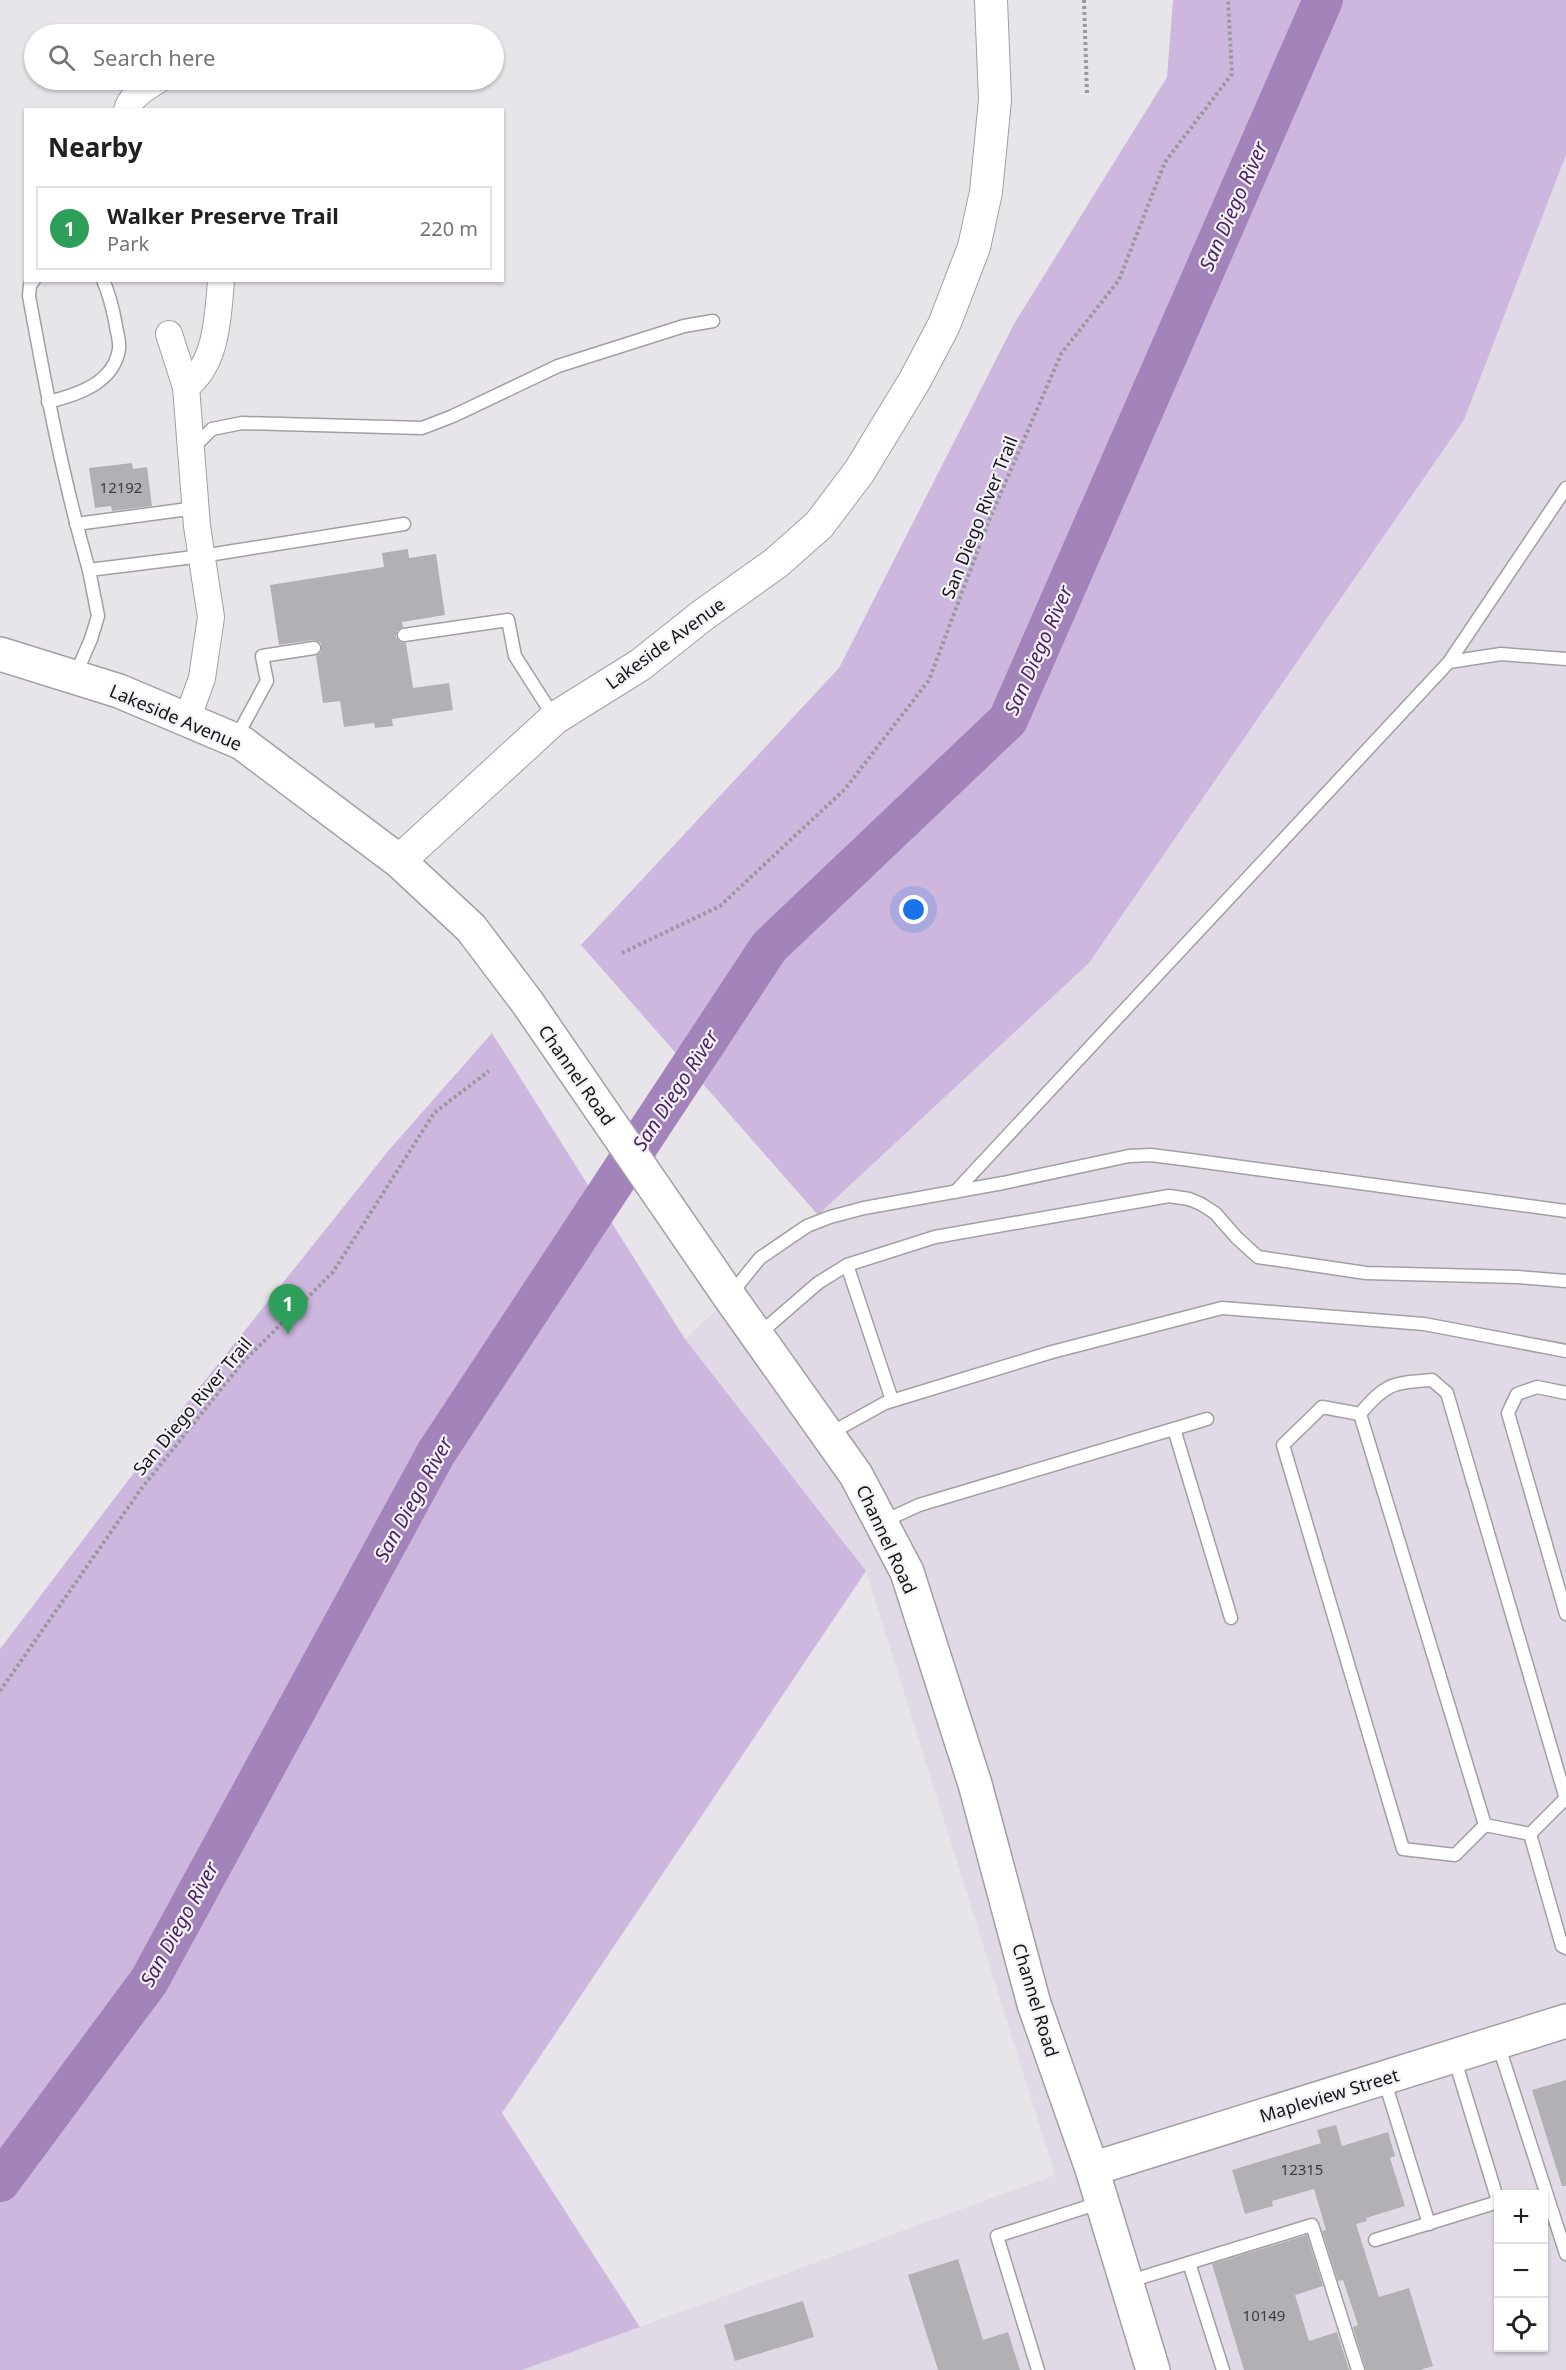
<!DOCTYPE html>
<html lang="en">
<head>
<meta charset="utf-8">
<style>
  :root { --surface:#fff; --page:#f6f6f6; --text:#202124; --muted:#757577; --line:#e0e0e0; --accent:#0f766e }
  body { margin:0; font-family:"Noto Sans",sans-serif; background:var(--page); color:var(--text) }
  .controls { position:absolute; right:18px; bottom:18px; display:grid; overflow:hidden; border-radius:0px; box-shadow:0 2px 4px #0004 }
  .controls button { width:54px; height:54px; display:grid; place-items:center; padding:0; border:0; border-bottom:2px solid var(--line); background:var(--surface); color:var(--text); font:30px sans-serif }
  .you { position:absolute; left:914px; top:910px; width:21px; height:21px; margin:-15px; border:4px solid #fff; border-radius:50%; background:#1a73e8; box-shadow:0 0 0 9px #1a73e833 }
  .badge { display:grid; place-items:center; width:39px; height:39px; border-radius:50%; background:var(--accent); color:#fff; font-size:20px; font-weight:700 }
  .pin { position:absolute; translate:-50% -50px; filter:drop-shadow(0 2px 3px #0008) }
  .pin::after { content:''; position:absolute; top:32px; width:21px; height:18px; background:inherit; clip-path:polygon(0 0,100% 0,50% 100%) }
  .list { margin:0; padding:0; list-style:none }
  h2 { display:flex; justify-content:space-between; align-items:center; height:78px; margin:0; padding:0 24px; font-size:26px }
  h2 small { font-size:20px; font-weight:400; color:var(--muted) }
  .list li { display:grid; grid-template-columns:39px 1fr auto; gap:18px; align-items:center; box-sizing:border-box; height:84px; margin:0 12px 12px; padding:0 12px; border:2px solid var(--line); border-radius:0px }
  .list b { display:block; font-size:22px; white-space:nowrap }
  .list p { margin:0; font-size:20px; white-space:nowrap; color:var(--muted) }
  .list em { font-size:20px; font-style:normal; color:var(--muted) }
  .icon { flex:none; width:33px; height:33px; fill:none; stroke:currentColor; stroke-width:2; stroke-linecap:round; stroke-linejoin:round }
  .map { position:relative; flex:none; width:1566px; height:2370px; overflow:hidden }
  .search { position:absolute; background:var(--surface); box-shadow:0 2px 4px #0004; left:24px; top:24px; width:480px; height:66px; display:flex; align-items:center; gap:15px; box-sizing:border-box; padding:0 21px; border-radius:33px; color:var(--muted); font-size:22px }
  .panel { position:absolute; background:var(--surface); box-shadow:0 2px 4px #0004; left:24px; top:108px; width:480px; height:174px; border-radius:0px }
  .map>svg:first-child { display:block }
  .built { fill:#e1dae6; fill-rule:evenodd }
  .green { fill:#cdb7df }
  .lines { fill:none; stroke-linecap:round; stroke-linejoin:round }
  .river { stroke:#a283ba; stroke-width:40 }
  .building { fill:#b2b0b4 }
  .service-casing { stroke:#a29fa4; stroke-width:15 }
  .minor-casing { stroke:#a29fa4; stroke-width:28 }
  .tertiary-casing { stroke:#a29fa4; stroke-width:34 }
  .secondary-casing { stroke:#a29fa4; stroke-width:36 }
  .path { stroke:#99989b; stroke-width:4; stroke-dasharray:3 3; stroke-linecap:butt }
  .service { stroke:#fff; stroke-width:12 }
  .minor { stroke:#fff; stroke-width:26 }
  .tertiary { stroke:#fff; stroke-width:32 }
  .secondary { stroke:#fff; stroke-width:33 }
  .labels { text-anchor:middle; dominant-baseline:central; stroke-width:4.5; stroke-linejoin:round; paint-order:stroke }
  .number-label { font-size:15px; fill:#3c3b3e }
  .street-label { font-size:18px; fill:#151416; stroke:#f4f2f7 }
  .water-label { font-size:20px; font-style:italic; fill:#481f62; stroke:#f4f2f7 }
</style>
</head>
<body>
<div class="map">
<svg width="1566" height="2370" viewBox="0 0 1566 2370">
  <rect width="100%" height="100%" fill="#e7e5e9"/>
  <path class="built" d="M1566 155V2370H522L1055 2175 866 1571 685 1339 1089 963 1464 420ZM1498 2194H1544V2348H1498Z"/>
  <g class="green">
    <path d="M1173 0H1566V155L1464 420 1089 963 818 1215 581 945 839 668 1014 324 1167 77Z"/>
    <path d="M492 1033 685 1339 866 1571 502 2113 640 2327 522 2370H0V1649L190 1399 389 1150Z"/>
  </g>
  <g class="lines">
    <path class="river" d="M0 2182 149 1981 436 1453 769 947 1008 720 1323 0"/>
  </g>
  <g class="building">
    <path d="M132 463 133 469 147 467 152 506 112 511 111 506 95 508 89 468Z"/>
    <path d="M408 549 409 558 436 554 445 615 402 622 403 627 397 631 396 637 400 642 406 643 413 688 449 683 453 710 392 719 393 726 375 728 374 723 344 727 340 701 323 703 316 656 321 652V643L313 640 279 645 270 585 384 567 382 553Z"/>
    <path d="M1566 2080V2186H1562L1532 2090Z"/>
    <path d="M1336 2125 1342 2146 1388 2132 1395 2156 1390 2158 1405 2206 1366 2218 1367 2221 1356 2224 1379 2297 1409 2288 1433 2366 1420 2370H1366L1353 2327 1358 2325 1343 2280 1338 2281 1322 2231 1326 2230 1314 2189 1272 2201 1273 2206 1245 2214 1232 2170 1321 2143 1317 2130Z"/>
    <path d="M1307 2235 1323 2286 1295 2295 1309 2341 1337 2332 1349 2370H1244L1212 2264Z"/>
    <path d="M958 2259 983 2340 1008 2332 1020 2370H938L908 2275Z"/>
    <path d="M803 2301 814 2337 735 2361 724 2325Z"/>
  </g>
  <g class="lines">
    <defs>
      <g id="service">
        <path d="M34 280 30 285 29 296C46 389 63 480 89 570"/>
        <path d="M48 402C77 395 114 383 119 349 120 341 117 333 116 326 113 309 110 296 103 280"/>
        <path d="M192 449 212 429 242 423 422 428 453 416 558 366 684 326 713 321"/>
        <path d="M76 524 196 508"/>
        <path d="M404 635 508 620 515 656 554 717"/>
        <path d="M1449 662 1566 488"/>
        <path d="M75 676 91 639 98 616 89 570 202 556 404 524"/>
        <path d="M236 738 267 681 262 656 314 648"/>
        <path d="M955 1192 1449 662 1501 654 1566 659"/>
        <path d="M847 1265 935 1237 1169 1196 1189 1199 1201 1204 1215 1213 1237 1238 1258 1257 1366 1273 1518 1277 1566 1281"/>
        <path d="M730 1295 760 1258 807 1226 830 1217 864 1208 1003 1183 1129 1156 1151 1155 1190 1160 1566 1211"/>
        <path d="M758 1335 818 1283 847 1265 892 1400"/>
        <path d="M1566 1393 1537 1387 1517 1394 1508 1413 1566 1614"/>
        <path d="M1360 1414 1322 1407 1283 1445 1403 1849 1455 1855 1485 1825"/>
        <path d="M1174 1429 1231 1618"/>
        <path d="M829 1434 885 1403 1052 1352 1222 1308 1424 1324 1566 1351"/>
        <path d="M882 1522 919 1505 1207 1419"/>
        <path d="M1566 1798 1530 1834 1485 1825 1360 1414C1386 1383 1392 1383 1432 1380L1447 1393 1566 1799"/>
        <path d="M1530 1834 1562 1946 1566 1948"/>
        <path d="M1498 2044 1566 2254"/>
        <path d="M1454 2057 1498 2201"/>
        <path d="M1384 2079 1429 2224"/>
        <path d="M1375 2240 1498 2202"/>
        <path d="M1189 2263 1223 2370"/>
        <path d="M1127 2282 1312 2225 1358 2370"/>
        <path d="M1038 2370 997 2236 1102 2202"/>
      </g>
      <g id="minor">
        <path d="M127 110C130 96 147 87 158 80"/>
        <path d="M169 334 186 387 197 526 211 617 202 678 187 720"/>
        <path d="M186 387C217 363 218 317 221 280"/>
      </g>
      <path id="tertiary" d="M399 861 555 718 640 665 703 615 776 563 819 525 859 472 915 380 944 325 974 247 986 192 995 100 991 0"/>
      <g id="secondary">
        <path d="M0 654 119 691 242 743 399 861 471 928 527 1002 729 1296 856 1475 907 1572 975 1784 1034 2004 1092 2169 1153 2370"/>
        <path d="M1092 2169 1566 2021"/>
      </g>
    </defs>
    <use href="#service" class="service-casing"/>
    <use href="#minor" class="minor-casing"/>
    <use href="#tertiary" class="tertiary-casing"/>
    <use href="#secondary" class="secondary-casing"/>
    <g class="path">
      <path d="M1084 0 1087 93"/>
      <path d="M622 953 720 906 845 789 929 680 990 518 1061 354 1119 280 1165 162 1232 74 1228 0"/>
      <path d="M0 1691 141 1489 242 1363 333 1272 434 1113 489 1071"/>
    </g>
    <use href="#service" class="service"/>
    <use href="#minor" class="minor"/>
    <use href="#tertiary" class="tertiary"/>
    <use href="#secondary" class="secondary"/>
  </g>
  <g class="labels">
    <g class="number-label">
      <text x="121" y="487">12192</text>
      <text x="1302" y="2169">12315</text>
      <text x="1264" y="2315">10149</text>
    </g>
    <g class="street-label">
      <text transform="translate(979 517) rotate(-68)">San Diego River Trail</text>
      <text transform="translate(665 643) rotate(-36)">Lakeside Avenue</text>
      <text transform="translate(176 717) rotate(23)">Lakeside Avenue</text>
      <text transform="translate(577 1075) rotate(55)">Channel Road</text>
      <text transform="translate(192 1406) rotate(-50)">San Diego River Trail</text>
      <text transform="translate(887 1539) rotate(65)">Channel Road</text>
      <text transform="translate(1036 2000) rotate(73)">Channel Road</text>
      <text transform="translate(1329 2095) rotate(-17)">Mapleview Street</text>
    </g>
    <g class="water-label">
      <text transform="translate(1233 206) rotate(-66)">San Diego River</text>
      <text transform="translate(1038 650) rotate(-66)">San Diego River</text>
      <text transform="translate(675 1090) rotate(-57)">San Diego River</text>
      <text transform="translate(413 1499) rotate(-61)">San Diego River</text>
      <text transform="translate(179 1924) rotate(-61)">San Diego River</text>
    </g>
  </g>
</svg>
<div class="controls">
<button>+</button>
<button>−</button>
<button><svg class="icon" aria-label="locate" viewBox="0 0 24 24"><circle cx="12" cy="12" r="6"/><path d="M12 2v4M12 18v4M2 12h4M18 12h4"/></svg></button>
</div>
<div class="you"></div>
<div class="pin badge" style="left:288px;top:1334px;background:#2e9e5b">1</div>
<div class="search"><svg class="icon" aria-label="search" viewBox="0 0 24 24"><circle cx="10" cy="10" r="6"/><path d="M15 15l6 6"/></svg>Search here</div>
<section class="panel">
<h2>Nearby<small></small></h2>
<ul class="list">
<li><span class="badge" style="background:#2e9e5b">1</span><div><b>Walker Preserve Trail</b><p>Park</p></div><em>220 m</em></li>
</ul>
</section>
</div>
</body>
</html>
